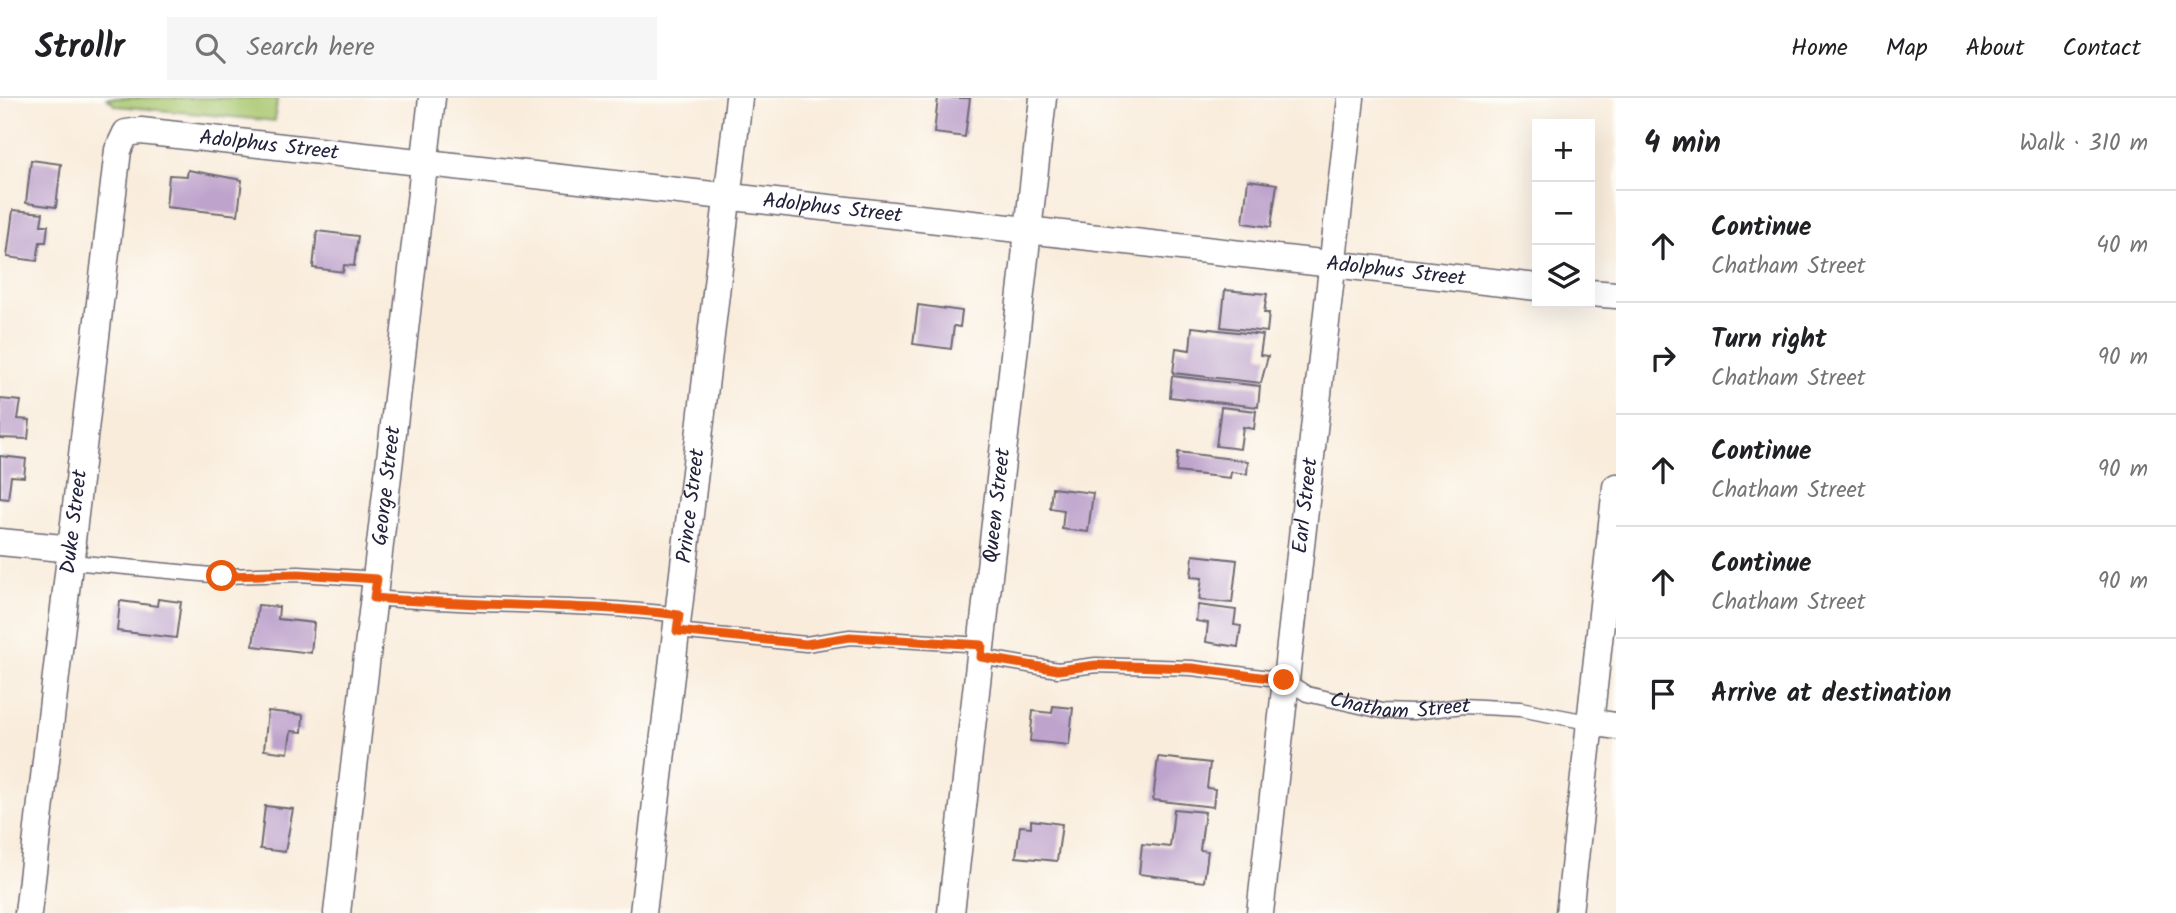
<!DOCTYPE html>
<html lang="en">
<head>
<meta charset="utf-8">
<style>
  :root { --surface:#fff; --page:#f6f6f6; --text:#202124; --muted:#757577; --line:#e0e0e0 }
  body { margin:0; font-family:Kalam,sans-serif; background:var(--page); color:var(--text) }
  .controls { position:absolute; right:21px; top:21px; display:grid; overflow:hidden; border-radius:0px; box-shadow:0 7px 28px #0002 }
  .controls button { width:63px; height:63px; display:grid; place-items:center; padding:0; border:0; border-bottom:2px solid var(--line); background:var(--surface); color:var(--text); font:35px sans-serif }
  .stop { position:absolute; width:21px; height:21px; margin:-16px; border:5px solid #ea580c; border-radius:50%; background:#fff }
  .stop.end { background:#ea580c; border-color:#fff; box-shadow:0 2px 7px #0008 }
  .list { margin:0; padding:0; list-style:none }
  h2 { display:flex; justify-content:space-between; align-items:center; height:91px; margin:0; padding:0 28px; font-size:30px }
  h2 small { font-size:23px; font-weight:400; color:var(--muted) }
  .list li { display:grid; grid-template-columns:46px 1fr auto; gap:21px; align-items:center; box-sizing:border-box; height:112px; padding:0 28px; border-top:2px solid var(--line) }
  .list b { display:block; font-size:26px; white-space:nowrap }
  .list p { margin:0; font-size:23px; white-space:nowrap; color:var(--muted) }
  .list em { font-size:23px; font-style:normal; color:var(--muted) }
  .icon { flex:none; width:38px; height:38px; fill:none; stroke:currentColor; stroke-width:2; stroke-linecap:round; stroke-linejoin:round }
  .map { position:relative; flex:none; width:1616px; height:815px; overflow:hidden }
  header { display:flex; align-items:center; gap:42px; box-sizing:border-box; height:98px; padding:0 35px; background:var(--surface); border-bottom:2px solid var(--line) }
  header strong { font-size:33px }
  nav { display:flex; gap:38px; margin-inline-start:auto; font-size:24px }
  .search { width:490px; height:63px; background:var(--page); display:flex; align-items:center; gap:18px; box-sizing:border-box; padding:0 24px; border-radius:0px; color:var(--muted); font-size:26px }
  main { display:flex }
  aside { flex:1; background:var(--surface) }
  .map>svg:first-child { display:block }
  .green { fill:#a9c76e; stroke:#667454; stroke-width:2 }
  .building { fill:#bea3cc }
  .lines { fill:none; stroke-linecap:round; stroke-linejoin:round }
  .service-casing { stroke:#6d6973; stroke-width:17 }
  .minor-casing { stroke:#6d6973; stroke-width:29 }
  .service { stroke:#fff; stroke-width:14 }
  .minor { stroke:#fff; stroke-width:26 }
  .route { stroke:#ea580c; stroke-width:9 }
  .labels { text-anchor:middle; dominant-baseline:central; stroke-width:5; stroke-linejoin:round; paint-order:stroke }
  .street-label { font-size:21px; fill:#22223b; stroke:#fdfcf7 }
</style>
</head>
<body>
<header>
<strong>Strollr</strong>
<div class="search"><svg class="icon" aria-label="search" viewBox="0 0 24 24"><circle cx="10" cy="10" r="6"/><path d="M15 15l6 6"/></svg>Search here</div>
<nav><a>Home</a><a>Map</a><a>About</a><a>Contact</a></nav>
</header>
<main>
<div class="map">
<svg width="1616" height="815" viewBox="0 0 1616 815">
  <rect width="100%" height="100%" fill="#fdfcf7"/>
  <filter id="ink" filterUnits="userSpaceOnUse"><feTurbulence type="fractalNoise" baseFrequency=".0143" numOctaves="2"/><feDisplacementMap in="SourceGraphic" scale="14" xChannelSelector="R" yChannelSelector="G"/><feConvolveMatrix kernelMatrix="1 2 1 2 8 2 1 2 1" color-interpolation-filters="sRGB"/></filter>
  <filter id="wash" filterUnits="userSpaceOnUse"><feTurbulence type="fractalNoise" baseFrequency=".00686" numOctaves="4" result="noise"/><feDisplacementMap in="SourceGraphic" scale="28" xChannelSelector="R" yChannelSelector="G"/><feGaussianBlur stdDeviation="1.57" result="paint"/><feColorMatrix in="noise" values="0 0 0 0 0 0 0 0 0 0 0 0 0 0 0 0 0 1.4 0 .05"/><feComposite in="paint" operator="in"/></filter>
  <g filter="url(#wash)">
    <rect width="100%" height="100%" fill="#f9ecdb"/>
    <path class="green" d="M107 0H277L275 23 116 8Z"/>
    <g id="blocks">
      <g class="building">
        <path d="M938 0H970L965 39 934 35Z"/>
        <path d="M31 62 61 66 56 109 26 105Z"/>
        <path d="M188 72 242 82 238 117 166 109 169 77 187 78Z"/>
        <path d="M1248 82 1277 86 1271 129 1243 125Z"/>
        <path d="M13 112 43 115 41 127H48L46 144H40L37 163 7 159Z"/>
        <path d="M317 133 358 138 354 168 344 167 343 174 313 170Z"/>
        <path d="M1225 192 1267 196 1264 215H1269L1267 234 1221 229Z"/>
        <path d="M918 207 962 213 960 229 954 228 951 251 913 246Z"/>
        <path d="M1192 229 1263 237 1260 257 1268 258 1261 285 1173 275 1176 250 1190 252Z"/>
        <path d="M1172 278 1260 288 1258 309 1170 299Z"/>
        <path d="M0 301 21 303 18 321 30 322 28 341 0 340Z"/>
        <path d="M1221 309 1256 313 1254 331 1243 329 1240 351 1216 348Z"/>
        <path d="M1178 354 1248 363 1247 376 1231 374 1230 380 1176 374Z"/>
        <path d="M0 358 26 361 24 379 11 378 8 401 0 400Z"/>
        <path d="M1052 390 1093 395 1088 434 1062 431 1064 412 1050 410Z"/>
        <path d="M1193 457 1237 462 1232 505 1199 502 1202 480 1191 479Z"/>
        <path d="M158 501 181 504 176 540 117 533 120 503 157 508Z"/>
        <path d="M258 507 279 509 278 521 314 525 311 555 253 548Z"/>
        <path d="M1198 507 1236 512 1234 527 1241 528 1238 549 1206 544 1208 525 1196 523Z"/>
        <path d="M1053 608 1073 610 1069 647 1030 643 1033 613 1052 615Z"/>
        <path d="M268 613 303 617 302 634 291 633 288 655 264 652Z"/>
        <path d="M1158 659 1210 665 1207 690 1215 691 1213 709 1153 702Z"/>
        <path d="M265 708 293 711 285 754 260 751Z"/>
        <path d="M1174 711 1205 714 1200 752 1208 753 1204 784 1139 776 1142 746 1170 749Z"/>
        <path d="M1031 722 1062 726 1057 763 1016 759 1020 728 1031 729Z"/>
      </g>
    </g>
  </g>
  <g filter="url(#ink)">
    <use href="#blocks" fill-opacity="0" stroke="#6d6973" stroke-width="2"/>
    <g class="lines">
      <defs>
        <g id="service">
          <path d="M72 464 222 478 299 476 377 481"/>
          <path d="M374 500C476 509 578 505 679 517"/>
          <path d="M677 533 806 546 850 539 982 547"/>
          <path id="s1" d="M981 559 1058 572 1096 567 1192 570 1285 582 1307 596 1382 613 1413 614 1463 608 1520 611 1588 624"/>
        </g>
        <g id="minor">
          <path d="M1590 195 1616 197"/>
          <path d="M0 444 73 451"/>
          <path d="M1588 624 1616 628"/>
          <path id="s2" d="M28 815 118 52 126 35 141 33 1537 189"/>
          <path id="s3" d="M337 815 432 0"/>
          <path id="s4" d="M643 815 739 0"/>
          <path id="s5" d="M951 815 1043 0"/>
          <path id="s6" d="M1260 815 1351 0"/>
          <path d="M1569 815 1616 389"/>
        </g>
      </defs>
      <use href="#service" class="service-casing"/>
      <use href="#minor" class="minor-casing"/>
      <use href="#service" class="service"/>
      <use href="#minor" class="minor"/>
    </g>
  </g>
  <g class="lines" filter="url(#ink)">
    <path class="route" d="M222 478 299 476 377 481 374 500C476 509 578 505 679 517L677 533 806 546 850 539 982 547 981 559 1058 572 1096 567 1192 570 1284 582"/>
  </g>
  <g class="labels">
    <g class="street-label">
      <text stroke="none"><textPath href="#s2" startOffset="931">Adolphus Street</textPath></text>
      <text stroke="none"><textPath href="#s2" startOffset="1498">Adolphus Street</textPath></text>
      <text stroke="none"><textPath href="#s2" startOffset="2065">Adolphus Street</textPath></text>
      <text stroke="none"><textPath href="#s3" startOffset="430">George Street</textPath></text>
      <text stroke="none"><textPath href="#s6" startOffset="410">Earl Street</textPath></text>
      <text stroke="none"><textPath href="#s4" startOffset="410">Prince Street</textPath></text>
      <text stroke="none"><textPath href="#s5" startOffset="410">Queen Street</textPath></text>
      <text stroke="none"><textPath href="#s2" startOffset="394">Duke Street</textPath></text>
      <text stroke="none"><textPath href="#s1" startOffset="427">Chatham Street</textPath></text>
    </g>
  </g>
</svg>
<div class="controls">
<button>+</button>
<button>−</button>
<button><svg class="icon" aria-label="layers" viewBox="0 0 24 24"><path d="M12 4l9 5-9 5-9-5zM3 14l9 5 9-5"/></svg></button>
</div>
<div class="stop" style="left:222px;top:478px"></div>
<div class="stop end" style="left:1284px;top:582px"></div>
</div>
<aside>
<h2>4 min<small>Walk · 310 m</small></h2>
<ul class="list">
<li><svg class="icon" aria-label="ahead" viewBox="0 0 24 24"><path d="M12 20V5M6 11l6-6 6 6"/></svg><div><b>Continue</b><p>Chatham Street</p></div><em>40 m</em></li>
<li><svg class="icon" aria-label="right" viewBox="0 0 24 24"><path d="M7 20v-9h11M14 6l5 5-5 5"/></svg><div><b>Turn right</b><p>Chatham Street</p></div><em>90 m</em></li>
<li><svg class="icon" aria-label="ahead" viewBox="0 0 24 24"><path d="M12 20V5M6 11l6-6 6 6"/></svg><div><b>Continue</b><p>Chatham Street</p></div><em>90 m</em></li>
<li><svg class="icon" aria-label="ahead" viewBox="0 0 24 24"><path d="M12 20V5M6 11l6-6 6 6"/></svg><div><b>Continue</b><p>Chatham Street</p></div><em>90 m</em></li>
<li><svg class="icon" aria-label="arrive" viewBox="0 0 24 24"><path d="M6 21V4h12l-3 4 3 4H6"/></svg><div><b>Arrive at destination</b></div></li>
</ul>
</aside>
</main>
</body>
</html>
